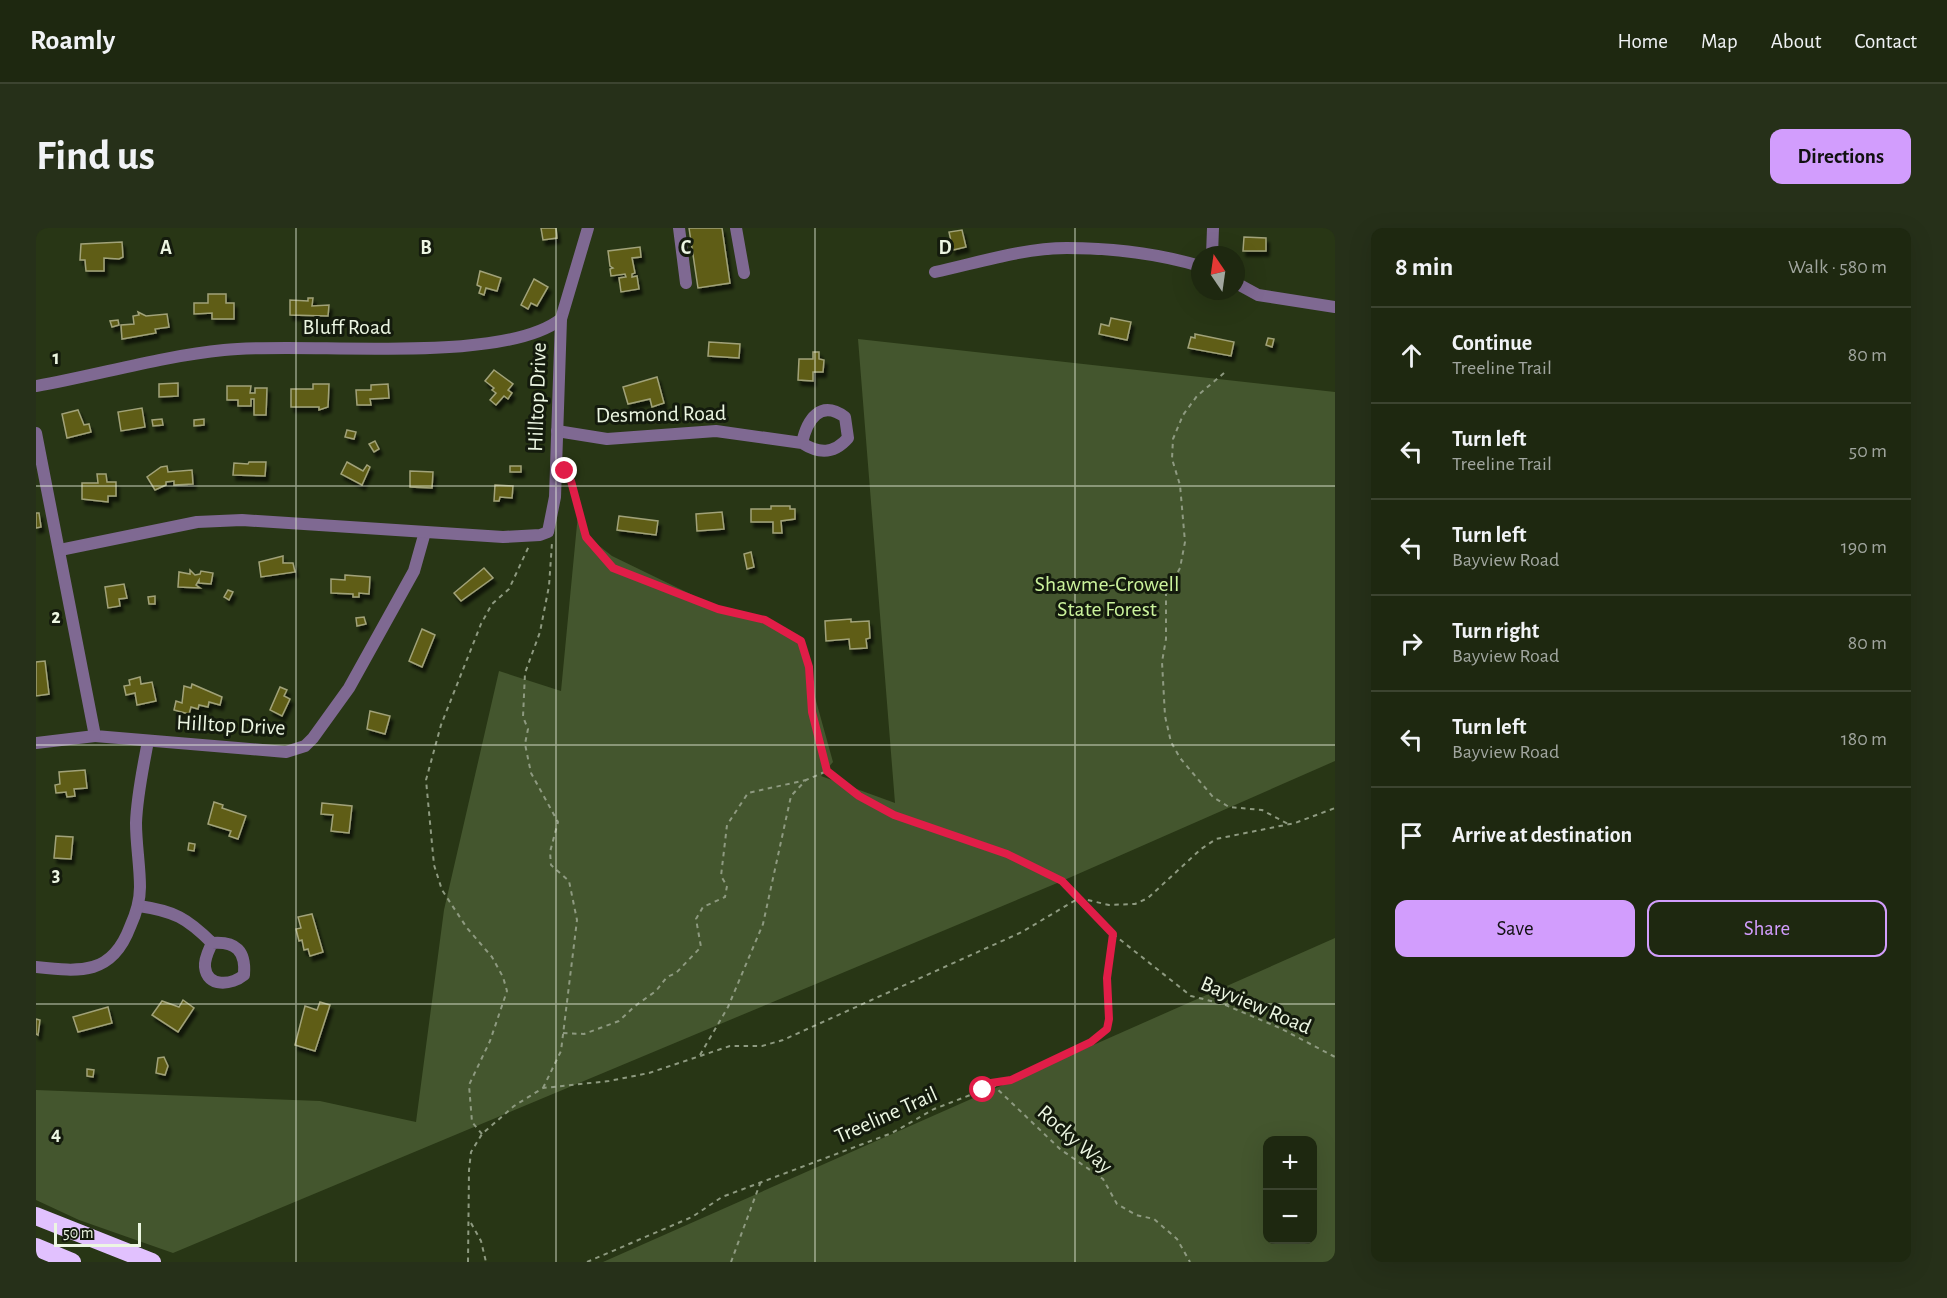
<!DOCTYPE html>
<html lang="en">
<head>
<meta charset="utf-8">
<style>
  :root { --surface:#1e2810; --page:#263019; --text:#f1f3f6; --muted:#a1a69f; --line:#3c4430; --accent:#d29dfd }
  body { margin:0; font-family:"Alegreya Sans",sans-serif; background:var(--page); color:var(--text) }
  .controls { position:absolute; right:18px; bottom:18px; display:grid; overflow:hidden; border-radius:12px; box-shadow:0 6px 24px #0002 }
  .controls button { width:54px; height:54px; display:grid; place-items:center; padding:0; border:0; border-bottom:2px solid var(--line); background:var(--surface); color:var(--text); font:30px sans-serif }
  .compass { position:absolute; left:1155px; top:18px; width:54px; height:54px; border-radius:50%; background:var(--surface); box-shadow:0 6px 24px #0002; rotate:347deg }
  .scale { position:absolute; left:18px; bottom:15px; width:87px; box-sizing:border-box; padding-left:6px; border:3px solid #ecf6e2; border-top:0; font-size:16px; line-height:21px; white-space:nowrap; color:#ecf6e2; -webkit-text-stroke:4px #141b0d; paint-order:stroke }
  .stop { position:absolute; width:18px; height:18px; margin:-14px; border:4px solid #e11d48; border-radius:50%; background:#fff }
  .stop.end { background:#e11d48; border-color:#fff; box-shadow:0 2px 6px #0008 }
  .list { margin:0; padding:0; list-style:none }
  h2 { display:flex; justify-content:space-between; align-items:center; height:78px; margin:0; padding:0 24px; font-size:26px }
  h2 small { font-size:20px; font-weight:400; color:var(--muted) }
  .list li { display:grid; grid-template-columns:39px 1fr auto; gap:18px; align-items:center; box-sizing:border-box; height:96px; padding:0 24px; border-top:2px solid var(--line) }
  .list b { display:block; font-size:22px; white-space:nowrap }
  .list p { margin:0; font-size:20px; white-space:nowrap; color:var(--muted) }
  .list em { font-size:20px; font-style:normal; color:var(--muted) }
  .actions { display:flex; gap:12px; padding:18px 24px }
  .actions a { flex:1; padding:14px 0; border:2px solid var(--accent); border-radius:12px; text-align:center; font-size:21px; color:var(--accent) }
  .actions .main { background:var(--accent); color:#111 }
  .icon { flex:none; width:33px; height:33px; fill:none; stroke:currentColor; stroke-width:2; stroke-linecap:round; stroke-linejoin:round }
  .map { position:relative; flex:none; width:1299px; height:1034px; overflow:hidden; border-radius:12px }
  header { display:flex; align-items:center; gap:36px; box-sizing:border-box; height:84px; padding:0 30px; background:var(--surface); border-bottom:2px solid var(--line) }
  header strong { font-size:28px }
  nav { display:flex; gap:33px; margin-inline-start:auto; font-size:21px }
  .intro { display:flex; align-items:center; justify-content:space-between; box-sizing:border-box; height:144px; padding:0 36px }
  h1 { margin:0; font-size:42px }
  .button { padding:15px 27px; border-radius:12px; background:var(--accent); color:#111; font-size:21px; font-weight:700 }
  main { display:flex; gap:36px; padding:0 36px }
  aside { flex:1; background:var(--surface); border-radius:12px; box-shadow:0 6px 24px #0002 }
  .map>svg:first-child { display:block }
  .green { fill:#44562e; fill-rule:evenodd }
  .building { fill:#5e5d15; stroke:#a1a279; stroke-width:1.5; filter:url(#shadow) }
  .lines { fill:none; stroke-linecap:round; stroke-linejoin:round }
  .path { stroke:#8e9a80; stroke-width:2; stroke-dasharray:4.5 4.5; stroke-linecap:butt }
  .minor { stroke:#7f6992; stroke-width:12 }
  .highway { stroke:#e1c1fe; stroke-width:18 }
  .route { stroke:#e11d48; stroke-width:8 }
  .grid { fill:none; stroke:#ecf6e2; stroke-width:1.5; stroke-opacity:0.55 }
  .labels { text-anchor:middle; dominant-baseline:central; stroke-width:6; stroke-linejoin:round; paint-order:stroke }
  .street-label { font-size:22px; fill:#ecf6e2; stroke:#141b0d }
  .park-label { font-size:22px; fill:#cbf39c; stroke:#141b0d }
  .grid-label { font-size:20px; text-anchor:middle; font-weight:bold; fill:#ecf6e2; stroke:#141b0d; stroke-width:6; stroke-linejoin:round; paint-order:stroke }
</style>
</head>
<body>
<header>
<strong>Roamly</strong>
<nav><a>Home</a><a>Map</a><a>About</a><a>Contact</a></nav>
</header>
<div class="intro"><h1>Find us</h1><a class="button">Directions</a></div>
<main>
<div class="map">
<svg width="1299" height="1034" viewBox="0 0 1299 1034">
  <defs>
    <filter id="shadow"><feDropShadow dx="3" dy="5" stdDeviation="1.5" flood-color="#0009"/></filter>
  </defs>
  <rect width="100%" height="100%" fill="#283615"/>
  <g class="green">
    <path d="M822 111 1299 164V533L1026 653 137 1025 43 992 0 972V862L284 873 380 894 408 682 463 443 525 463 542 286 545 277 549 299 557 313 576 328 679 378 762 408 797 534 785 548 859 575Z"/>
    <path d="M1299 710V1034H567ZM1276 912V1012H1232V912Z"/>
  </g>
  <g class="building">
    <path d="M505 0H520L521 10 507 12Z"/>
    <path d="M653 0H686L694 55 662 60Z"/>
    <path d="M926 2 930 19 917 22 913 4Z"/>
    <path d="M1208 9 1230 10V23H1207Z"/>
    <path d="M86 14 87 29 83 31 68 30V43H50L49 32H44L45 16Z"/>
    <path d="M604 19 605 29 596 30 599 45 596 46V49L601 48 603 61 585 64 583 50 590 49 589 46 575 48 574 41 577 40 574 38 572 23Z"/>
    <path d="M444 43 465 50 461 63 450 60 448 67 443 65 445 59 441 57Z"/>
    <path d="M498 51 512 59 501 78 495 75 492 81 485 77Z"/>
    <path d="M172 66H190V75H198V91H176V85L158 86V75H172Z"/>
    <path d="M272 70H277L276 78 293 77 292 88 254 87V72L272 73Z"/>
    <path d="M102 84 110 88 131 86 133 99 119 101 120 105 86 111 85 97 98 96 97 88 103 87Z"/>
    <path d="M1075 90 1095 94 1091 112 1063 106 1065 96 1073 98Z"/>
    <path d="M82 92 83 97 76 99 74 93Z"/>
    <path d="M1159 106 1198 114 1195 128 1152 120 1155 109 1159 110Z"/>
    <path d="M1232 110 1238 111 1236 119 1230 117Z"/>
    <path d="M673 114 704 116 703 130 672 128Z"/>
    <path d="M777 124H783V131L788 132 787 144H777V153L762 152 763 131H777Z"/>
    <path d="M458 142 477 156 472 162 476 165 472 171 468 168 460 177 454 172 460 165 456 162 458 160 449 153Z"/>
    <path d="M621 149 628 175 616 179 614 171 592 176 587 159Z"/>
    <path d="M142 155V168L123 169V156Z"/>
    <path d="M277 156H293L292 179 283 182V179H255V161H277Z"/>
    <path d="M352 156 353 170 334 171 335 177H321L320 162H335V157Z"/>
    <path d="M191 158H215L214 165H219V160H231L230 187H218V171H215V178H202V172H191Z"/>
    <path d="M106 180 109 199 85 203 82 184Z"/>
    <path d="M42 182 48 197 53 196 55 204 31 210 26 186Z"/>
    <path d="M126 191 127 197 117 198 116 192Z"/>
    <path d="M168 191V197L158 198V192Z"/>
    <path d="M311 202 320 204 318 211 309 209Z"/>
    <path d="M339 213 343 221 338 224 333 216Z"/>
    <path d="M213 234H230L229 248 197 247 198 235 212 236Z"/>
    <path d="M311 234 327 243 331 237 334 239 326 257 305 246Z"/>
    <path d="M131 238 132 244 156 242 157 256 138 257V253L130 254V257L119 262 111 249 125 239Z"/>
    <rect x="474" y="238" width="11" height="6"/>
    <path d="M374 243 397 244 396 260 374 259Z"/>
    <path d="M61 246H70L71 254H80V268H72V274L46 271V255H62Z"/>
    <path d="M459 257 477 258 476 270 464 269 463 273H458Z"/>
    <path d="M735 278H754V281H759V291L745 293 746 305H737V294H715V281H735Z"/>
    <path d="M686 284 688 301 661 303 660 286Z"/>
    <path d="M0 285H3L5 299 0 300Z"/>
    <path d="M583 288 622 293 620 307 581 302Z"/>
    <path d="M715 324 718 339 711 341 708 326Z"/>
    <path d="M247 328V335H257L259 344 225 349 223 334Z"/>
    <path d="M448 340 457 350 425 373 418 365Z"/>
    <path d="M154 342 159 347 164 346 165 343 177 345 175 356 163 355V352L160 357 164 360 142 359 143 344 154 346Z"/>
    <path d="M309 347 334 349 333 366 323 365V369H317V366L295 365V351L309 352Z"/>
    <path d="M88 356 91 370 83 371 84 378 72 380 69 359Z"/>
    <path d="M192 362 197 364 193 372 188 369Z"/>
    <path d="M119 368V376H113L112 369Z"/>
    <path d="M328 389 330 396 321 398 320 390Z"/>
    <path d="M815 391V394L833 393 834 410 830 411 831 420 814 421 813 411 790 413 789 393Z"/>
    <path d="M386 401 399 407 386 439 373 433Z"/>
    <path d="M9 433 13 466 0 468V434Z"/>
    <path d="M104 449 105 456 116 454 120 473 101 477 99 465 90 467 88 458 94 457 93 452Z"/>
    <path d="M156 456 186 469 184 477 173 474 172 479 163 477 162 481 155 479 153 486 138 482 140 473 146 475 148 458 155 460Z"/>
    <path d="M244 459 251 462 248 468 254 471 246 488 234 482Z"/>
    <path d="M334 483 354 488 349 506 331 501Z"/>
    <path d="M49 542 51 560 38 561 39 568 31 569 30 564 20 565 19 557 24 556 23 544Z"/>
    <path d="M178 574 187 577 186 580 210 588 202 611 193 608 195 603 172 596Z"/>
    <path d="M286 575 316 578 313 605 295 603 297 587 285 586Z"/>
    <path d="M20 608 37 609 35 631 18 630Z"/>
    <path d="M153 615 159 616 158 623 152 622Z"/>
    <path d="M276 686 287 724 274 728 272 721 268 722 266 712 263 713 260 701 265 700 262 689Z"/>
    <path d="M147 772 158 780 142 804 116 787 126 773 143 779Z"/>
    <path d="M284 774 294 777 279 823 259 817 269 778 281 782Z"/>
    <path d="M72 779 76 795 42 804 37 789Z"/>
    <path d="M0 791 4 792 2 807 0 806Z"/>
    <path d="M128 829 132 838 129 847 120 845 122 830Z"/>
    <path d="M51 841 58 842 57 849 51 848Z"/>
  </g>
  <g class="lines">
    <g class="path">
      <path d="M1188 145 1161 168 1147 187 1137 211 1136 231 1144 257 1149 314 1144 340 1130 366V411L1126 434 1129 488 1135 514 1144 530 1177 569 1193 579 1226 582 1252 596"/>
      <path d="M533 249 550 309 577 340 682 381 730 392 765 413 773 439 776 484 782 513 791 543 804 554 858 587 971 626 1026 653 1077 706 1155 768 1187 776 1244 800 1299 829"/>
      <path d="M527 805 548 806 583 793 599 778 620 763 631 749 640 745 665 719 660 691 667 679 689 669 691 658 685 648 691 597 712 565 770 552"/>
      <path d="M664 827 692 779 727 696 755 568 770 552 791 543"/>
      <path d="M956 856 1024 921 1067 951 1081 976 1100 987 1118 991 1141 1011 1154 1034"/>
      <path d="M507 860 525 823 541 692 533 653 515 637 514 624 522 594 495 545 489 516 492 501 487 489 489 445 504 404 513 358 516 315"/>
      <path d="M446 906 436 894 433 857 454 813 471 763 467 749 456 729 431 700 406 662 398 637 390 552 405 497 445 396 456 376 473 361 493 318"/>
      <path d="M435 995 445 1013 450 1034"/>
      <path d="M432 1034 433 942 435 924 446 906 478 878 507 860 573 853 613 845 694 818H726L747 812 986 704 1043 670 1073 677 1099 676 1112 670 1165 621 1180 611 1259 595 1299 580"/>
      <path d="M551 1034 656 989 686 969 856 905 898 881 947 862 955 855 975 852 1055 814 1071 801 1073 791 1071 750 1077 706"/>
      <path d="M695 1034 725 953"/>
    </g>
    <g class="minor">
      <path d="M643 0 650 55"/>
      <path d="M700 0 708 45"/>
      <path d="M1176 27 1177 0"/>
      <path d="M899 44C941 35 987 20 1031 20 1074 20 1123 26 1164 38"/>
      <path d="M1200 55 1222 67 1299 79"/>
      <path d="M0 158C62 147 126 128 188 122 268 113 465 138 525 91L552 0"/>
      <path d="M521 203 571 211 680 203 766 215C771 192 784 171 809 189L812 210C798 226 783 226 766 215"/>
      <path d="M0 205 59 508 250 524 269 518 277 510 313 460 378 343 389 304"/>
      <path d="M24 322 161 294 206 292 467 309 504 307 512 304 519 269 525 91"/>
      <path d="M0 515 59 508"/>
      <path d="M103 678C138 683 151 690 176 715 200 713 210 723 208 747 196 757 171 760 169 739 168 731 173 722 176 715"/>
      <path d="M0 739C45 744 76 747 94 699 100 686 104 674 104 659 104 638 100 616 100 595 101 567 107 540 112 513"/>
    </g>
    <g class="highway">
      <path d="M0 988 116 1034"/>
      <path d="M0 1019 36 1034"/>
    </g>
  </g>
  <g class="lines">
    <path class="route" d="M529 243 535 253 550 309 577 340 682 381 729 392 765 413 773 439 776 484 791 543 823 568 858 587 971 626 1026 653 1077 706 1071 750 1073 791 1071 801 1055 814 975 852 955 855 947 862"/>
  </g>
  <path class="grid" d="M260 0V1034M520 0V1034M779 0V1034M1039 0V1034M0 258H1299M0 517H1299M0 776H1299"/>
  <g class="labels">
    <g class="street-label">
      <text x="311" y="99">Bluff Road</text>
      <text transform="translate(501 169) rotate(-88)">Hilltop Drive</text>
      <text transform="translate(625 186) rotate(-1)">Desmond Road</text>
      <text transform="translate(195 497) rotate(3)">Hilltop Drive</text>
      <text transform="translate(1220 777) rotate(23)">Bayview Road</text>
      <text transform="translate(850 887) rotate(-24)">Treeline Trail</text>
      <text transform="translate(1039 911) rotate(41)">Rocky Way</text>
    </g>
    <g class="park-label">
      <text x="1071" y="356">Shawme-Crowell<tspan x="1071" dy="25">State Forest</tspan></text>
    </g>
  </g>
  <g class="grid-label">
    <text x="130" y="26">A</text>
    <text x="390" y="26">B</text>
    <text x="650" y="26">C</text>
    <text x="909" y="26">D</text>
    <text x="20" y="136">1</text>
    <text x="20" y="395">2</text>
    <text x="20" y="653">3</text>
    <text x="20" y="912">4</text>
  </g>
</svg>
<div class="controls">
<button>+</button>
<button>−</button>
</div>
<svg class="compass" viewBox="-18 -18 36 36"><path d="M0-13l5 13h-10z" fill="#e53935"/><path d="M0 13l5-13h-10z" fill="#a1a69f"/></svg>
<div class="scale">50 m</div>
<div class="stop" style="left:947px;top:862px"></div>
<div class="stop end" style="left:529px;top:243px"></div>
</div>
<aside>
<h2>8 min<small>Walk · 580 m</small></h2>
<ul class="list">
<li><svg class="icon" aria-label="ahead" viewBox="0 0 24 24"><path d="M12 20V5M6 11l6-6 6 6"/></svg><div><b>Continue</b><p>Treeline Trail</p></div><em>80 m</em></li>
<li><svg class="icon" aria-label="left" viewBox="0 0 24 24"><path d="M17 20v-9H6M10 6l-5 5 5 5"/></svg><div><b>Turn left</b><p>Treeline Trail</p></div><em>50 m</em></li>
<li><svg class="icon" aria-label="left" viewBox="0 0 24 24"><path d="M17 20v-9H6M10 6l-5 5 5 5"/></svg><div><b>Turn left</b><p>Bayview Road</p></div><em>190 m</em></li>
<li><svg class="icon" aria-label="right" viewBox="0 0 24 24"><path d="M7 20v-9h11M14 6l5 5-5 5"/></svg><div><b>Turn right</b><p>Bayview Road</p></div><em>80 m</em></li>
<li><svg class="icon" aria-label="left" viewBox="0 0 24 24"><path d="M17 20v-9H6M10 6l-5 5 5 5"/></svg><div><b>Turn left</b><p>Bayview Road</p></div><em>180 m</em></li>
<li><svg class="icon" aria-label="arrive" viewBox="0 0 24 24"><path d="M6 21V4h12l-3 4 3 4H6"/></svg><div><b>Arrive at destination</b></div></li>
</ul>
<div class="actions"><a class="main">Save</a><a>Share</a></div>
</aside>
</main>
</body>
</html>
